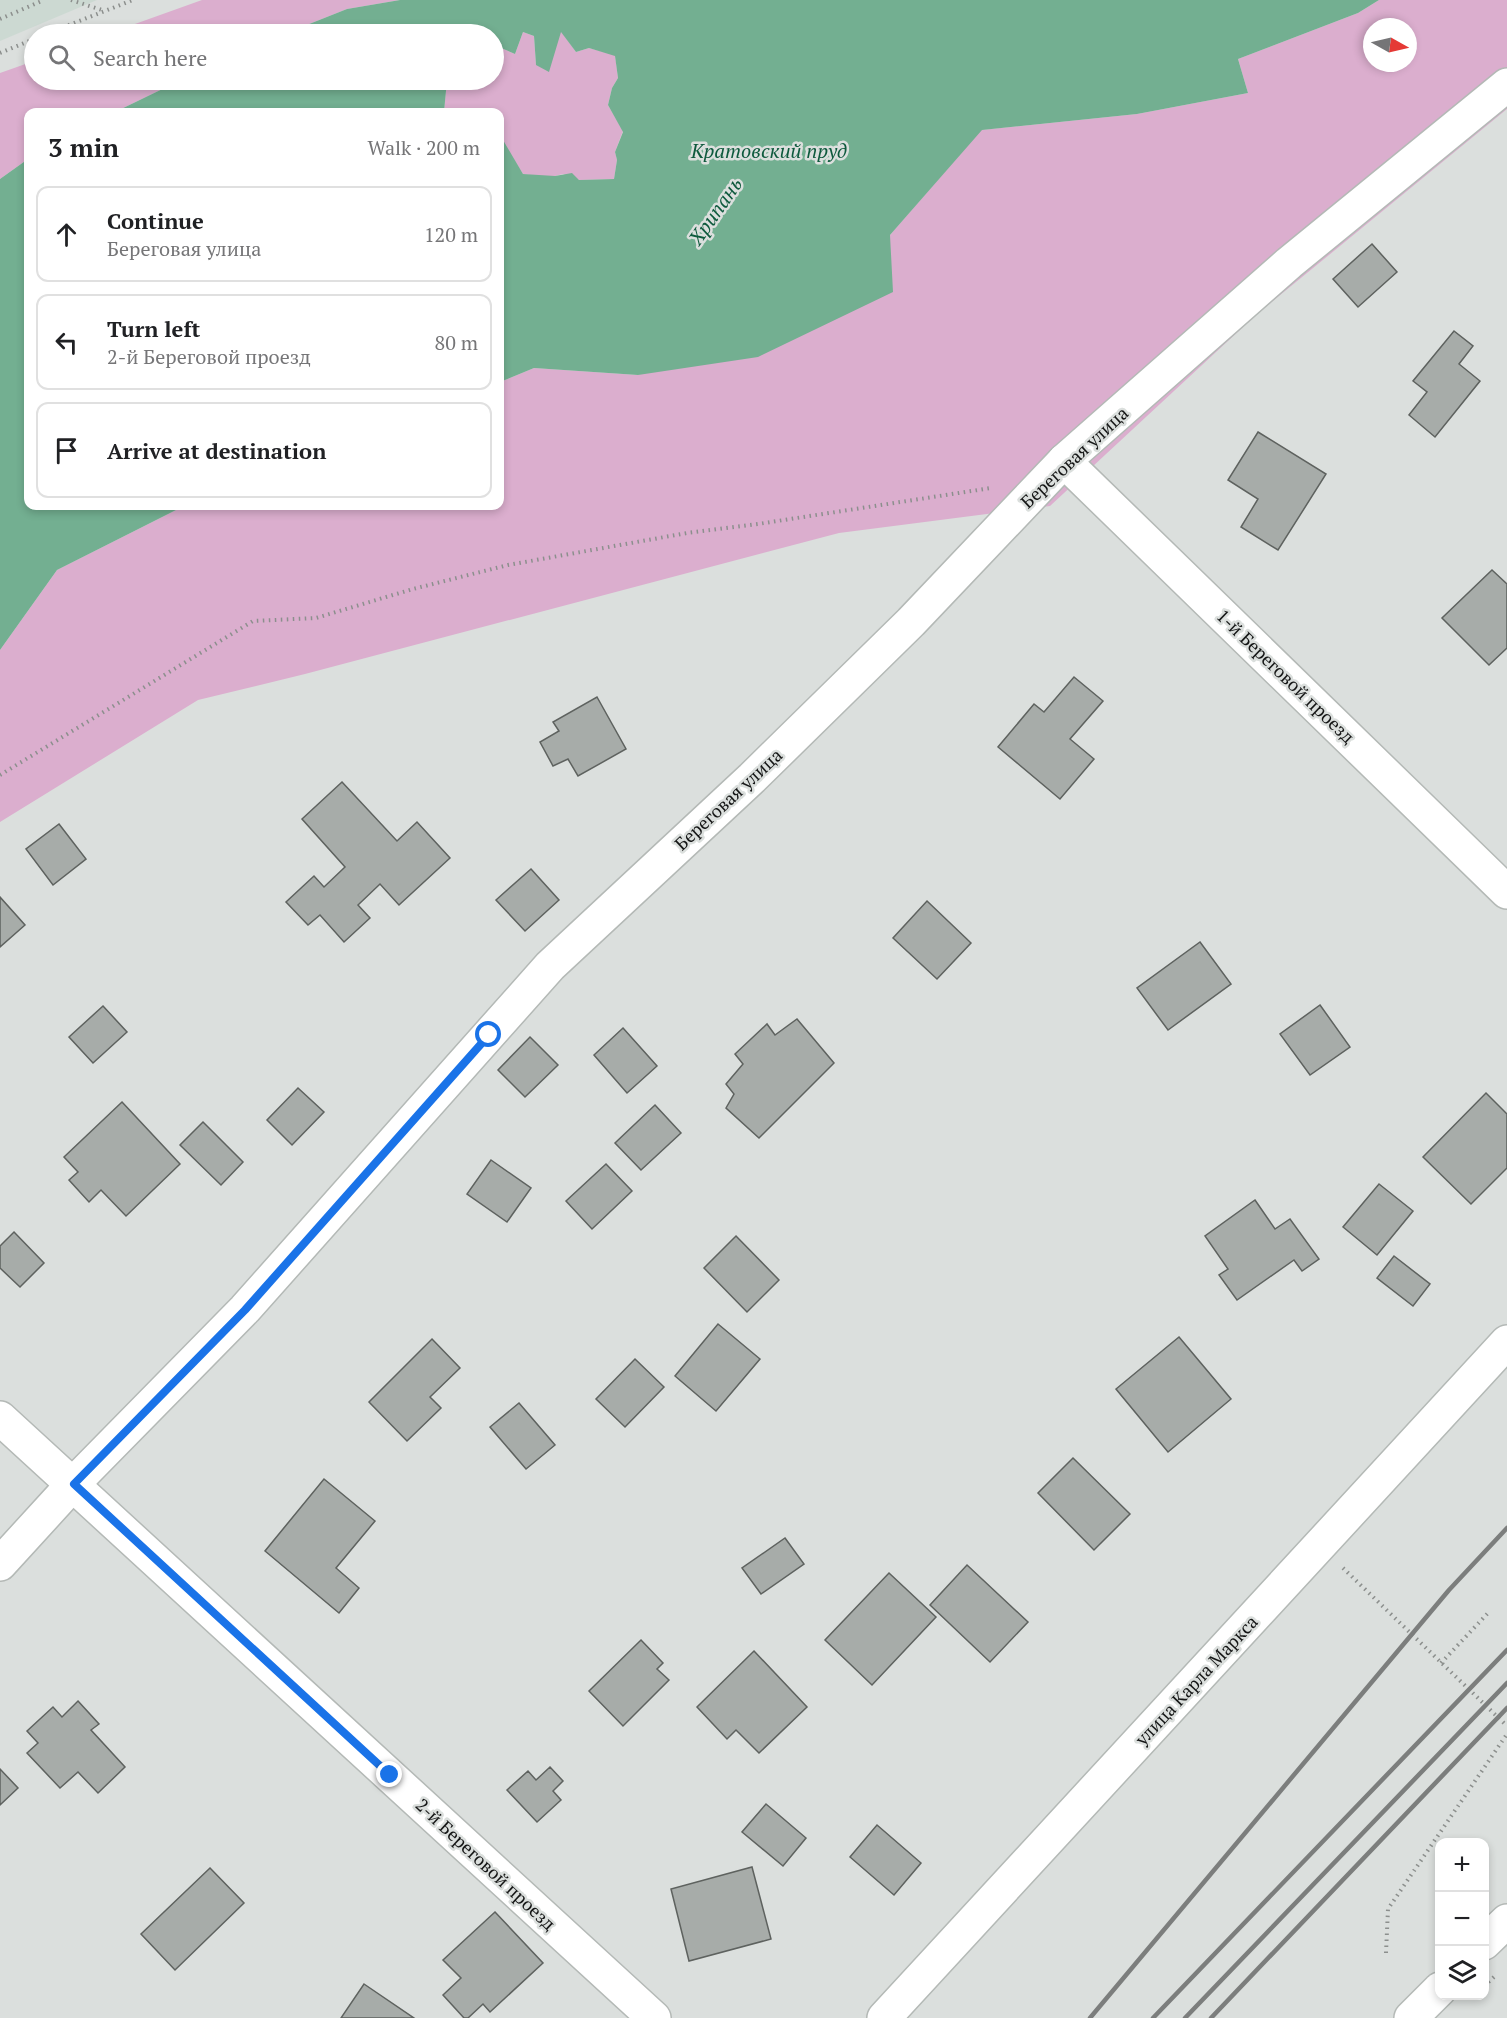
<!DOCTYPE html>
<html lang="en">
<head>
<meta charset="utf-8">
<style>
  :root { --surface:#fff; --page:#f6f6f6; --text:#202124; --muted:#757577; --line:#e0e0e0 }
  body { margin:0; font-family:"PT Serif",serif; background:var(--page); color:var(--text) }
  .controls { position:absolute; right:18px; bottom:18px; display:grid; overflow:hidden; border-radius:12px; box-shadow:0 3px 9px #0003 }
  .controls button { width:54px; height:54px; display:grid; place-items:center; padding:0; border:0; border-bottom:2px solid var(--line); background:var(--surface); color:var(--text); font:30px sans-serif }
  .compass { position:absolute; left:1363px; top:18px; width:54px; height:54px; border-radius:50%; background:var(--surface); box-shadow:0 3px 9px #0003; rotate:98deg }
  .stop { position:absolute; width:18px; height:18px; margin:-14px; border:4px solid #1a73e8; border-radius:50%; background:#fff }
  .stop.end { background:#1a73e8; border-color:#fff; box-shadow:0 2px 6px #0008 }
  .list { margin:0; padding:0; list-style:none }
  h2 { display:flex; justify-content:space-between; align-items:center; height:78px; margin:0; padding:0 24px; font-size:26px }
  h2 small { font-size:20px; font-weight:400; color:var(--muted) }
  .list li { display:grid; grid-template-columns:39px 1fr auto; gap:18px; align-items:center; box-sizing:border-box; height:96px; margin:0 12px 12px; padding:0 12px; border:2px solid var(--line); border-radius:12px }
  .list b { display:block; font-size:22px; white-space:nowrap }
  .list p { margin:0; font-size:20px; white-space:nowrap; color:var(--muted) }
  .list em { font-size:20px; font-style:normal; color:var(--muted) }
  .icon { flex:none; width:33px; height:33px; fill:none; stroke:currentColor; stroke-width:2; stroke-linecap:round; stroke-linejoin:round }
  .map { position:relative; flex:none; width:1507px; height:2018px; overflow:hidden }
  .search { position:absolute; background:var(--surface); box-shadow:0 3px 9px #0003; left:24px; top:24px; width:480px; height:66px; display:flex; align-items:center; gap:15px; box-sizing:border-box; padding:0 21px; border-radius:33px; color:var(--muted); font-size:22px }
  .panel { position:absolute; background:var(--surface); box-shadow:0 3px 9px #0003; left:24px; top:108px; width:480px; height:402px; border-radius:12px }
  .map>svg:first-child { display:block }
  .built { fill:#ccd9d2 }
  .green { fill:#dbaece; fill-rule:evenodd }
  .water { fill:#73af91 }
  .building { fill:#a7aca9; stroke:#5e625f; stroke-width:1.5 }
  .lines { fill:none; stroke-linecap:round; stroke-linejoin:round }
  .street-casing { stroke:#b4b9b6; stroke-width:36 }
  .path { stroke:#8c8f8d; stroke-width:4; stroke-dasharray:1.5 4.5; stroke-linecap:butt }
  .street { stroke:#fff; stroke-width:33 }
  .rail { stroke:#7c7e7d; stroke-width:4.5 }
  .route { stroke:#1a73e8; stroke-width:8 }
  .labels { text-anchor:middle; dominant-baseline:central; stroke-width:5; stroke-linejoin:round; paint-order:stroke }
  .street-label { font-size:18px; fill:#151616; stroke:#dbdfdd }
  .water-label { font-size:20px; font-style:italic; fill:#0e5a3d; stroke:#dbdfdd }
</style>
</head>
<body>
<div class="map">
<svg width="1507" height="2018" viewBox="0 0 1507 2018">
  <rect width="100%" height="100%" fill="#dbdfdd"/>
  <path class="built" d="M0 0H97L0 41Z"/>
  <g class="green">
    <path d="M202 0H400L347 9 284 34H107Z"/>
    <path d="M1379 0H1507V109L1257 314 1050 506 839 533 305 674 198 700 0 822V650L57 570 184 506H500V382L534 368 638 375 890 235 981 130 1137 114 1248 93 1238 59 1358 13ZM1372 27H1408V63H1372Z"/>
    <path d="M561 31 576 52 589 48 615 55 618 78 612 88 608 105 623 131 615 152 617 160 614 179 579 180 563 174 555 176H538L523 174 502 141 500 144V112H444L447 80H494V45L515 54 523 32 534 36 536 65Z"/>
    <path d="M34 61V80H181L115 112H28V159L0 179V73Z"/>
  </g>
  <g class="water">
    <path d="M400 0H1379L1358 13 1238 59 1248 93 1137 114 982 130 890 235 893 292 758 357 638 375 534 368 500 382V144L503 140 523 174 555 176 572 173 579 180 614 179 617 160 615 152 623 132 608 105 612 88 618 78 615 56 589 48 576 52 561 32 549 72 536 65 534 36 523 32 515 54 494 45V34H487L485 30 474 34H284L347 9Z"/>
    <path d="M181 80H447L444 112H115Z"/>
    <path d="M28 159V506H184L57 570 0 650V179Z"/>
  </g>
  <g class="building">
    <path d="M1372 244 1397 272 1358 307 1333 279Z"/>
    <path d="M1454 331 1473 346 1459 364 1480 381 1435 437 1409 415 1427 392 1413 381Z"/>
    <path d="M1258 432 1326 474 1278 550 1241 527 1258 499 1228 480Z"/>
    <path d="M1492 570 1507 584V648L1489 665 1442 618Z"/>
    <path d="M1074 677 1103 701 1070 739 1094 759 1060 799 998 747 1034 704 1044 712Z"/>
    <path d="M597 697 626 749 578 776 568 759 553 766 540 742 559 731 553 722Z"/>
    <path d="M342 782 397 841 417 822 450 858 399 905 380 884 358 905 370 918 344 942 320 915 308 925 286 902 314 876 324 887 345 867 302 819Z"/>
    <path d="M59 824 86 859 53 885 26 849Z"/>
    <path d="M531 869 559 900 525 931 496 900Z"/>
    <path d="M0 897 25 925 0 947Z"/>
    <path d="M927 901 971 943 937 979 893 938Z"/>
    <path d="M1200 942 1231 984 1168 1030 1137 988Z"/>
    <path d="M1320 1005 1350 1047 1310 1075 1280 1034Z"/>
    <path d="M103 1006 127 1032 93 1063 69 1037Z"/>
    <path d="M797 1019 834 1063 759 1138 726 1108 734 1094 726 1084 743 1064 735 1054 767 1024 775 1035Z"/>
    <path d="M623 1028 657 1066 627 1093 594 1055Z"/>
    <path d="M530 1037 558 1065 525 1097 498 1070Z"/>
    <path d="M298 1088 324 1112 292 1145 267 1120Z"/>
    <path d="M1486 1093 1507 1114V1168L1471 1204 1423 1157Z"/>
    <path d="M122 1102 180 1164 126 1216 101 1190 89 1202 69 1180 78 1172 64 1157Z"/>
    <path d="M655 1105 681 1133 641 1170 615 1143Z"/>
    <path d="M203 1122 243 1162 221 1185 180 1145Z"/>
    <path d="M491 1160 531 1188 507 1222 467 1194Z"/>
    <path d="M606 1164 632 1191 592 1229 566 1201Z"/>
    <path d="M1379 1184 1413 1211 1377 1255 1343 1227Z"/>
    <path d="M1255 1200 1275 1229 1290 1219 1319 1259 1302 1271 1294 1260 1237 1300 1219 1275 1228 1269 1205 1236Z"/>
    <path d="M14 1232 44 1263 20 1287 0 1268V1246Z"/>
    <path d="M736 1236 779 1280 747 1312 704 1268Z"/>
    <path d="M1394 1256 1430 1284 1413 1306 1377 1278Z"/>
    <path d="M718 1324 760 1359 716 1411 675 1376Z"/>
    <path d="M1179 1337 1231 1399 1168 1452 1116 1389Z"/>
    <path d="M432 1339 460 1368 430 1397 441 1408 407 1441 369 1402Z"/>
    <path d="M635 1359 664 1387 625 1427 596 1399Z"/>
    <path d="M519 1403 555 1445 526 1469 490 1427Z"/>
    <path d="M1073 1458 1130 1514 1094 1550 1038 1493Z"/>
    <path d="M324 1479 375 1521 336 1568 359 1588 339 1613 265 1551Z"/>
    <path d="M785 1538 804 1564 761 1594 742 1568Z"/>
    <path d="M967 1565 1028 1622 990 1662 930 1605Z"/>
    <path d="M889 1573 936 1617 872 1685 825 1640Z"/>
    <path d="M641 1640 663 1663 657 1669 669 1680 623 1726 589 1691Z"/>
    <path d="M754 1651 807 1707 759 1753 736 1730 727 1739 697 1707Z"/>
    <path d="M78 1701 99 1724 91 1730 125 1767 98 1793 78 1772 60 1788 27 1753 38 1743 27 1731 53 1707 62 1717Z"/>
    <path d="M550 1767 563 1781 553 1791 561 1800 537 1822 507 1790 528 1771 536 1780Z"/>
    <path d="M0 1769 18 1788 0 1805Z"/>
    <path d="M766 1804 806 1838 783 1866 742 1832Z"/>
    <path d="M877 1825 921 1863 894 1895 850 1857Z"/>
    <path d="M752 1867 771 1939 689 1961 671 1889Z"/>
    <path d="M210 1868 244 1903 175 1970 141 1934Z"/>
    <path d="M495 1912 543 1963 490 2012 483 2004 468 2018H464L443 1995 461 1978 443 1960Z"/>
    <path d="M364 1984 414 2018H341Z"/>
  </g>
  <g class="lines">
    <defs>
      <g id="street">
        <path d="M1064 461 1507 892"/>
        <path d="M0 1418 654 2018"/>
        <path d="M0 1564 73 1484 245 1309 550 966 752 778 911 622 1064 461 1289 263 1507 85"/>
        <path d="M1484 1943 1507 1921"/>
        <path d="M884 2018 1507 1342"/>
        <path d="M1411 2018 1440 1989"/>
      </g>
    </defs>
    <use href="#street" class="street-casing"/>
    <g class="path">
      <path d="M71 0 105 11"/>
      <path d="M0 19 44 0"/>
      <path d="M46 34 133 0"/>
      <path d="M0 53 34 39"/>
      <path d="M0 775 253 621 316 618 413 589 508 565 687 533 758 524 991 488"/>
      <path d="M1343 1568 1507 1726"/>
      <path d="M1441 1663 1488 1613"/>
      <path d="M1386 1953 1388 1909 1507 1734"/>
      <path d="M1484 1986 1495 1976"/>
    </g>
    <use href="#street" class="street"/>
    <g class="rail">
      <path d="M1090 2018 1449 1590 1507 1528"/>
      <path d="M1153 2018 1507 1650"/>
      <path d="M1185 2018 1507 1683"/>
      <path d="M1211 2018 1507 1708"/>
    </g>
  </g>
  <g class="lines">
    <path class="route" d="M390 1775 74 1484 245 1310 489 1035"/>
  </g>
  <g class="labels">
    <g class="street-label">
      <text transform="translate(1074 457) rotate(-43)">Береговая улица</text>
      <text transform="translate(1286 676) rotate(44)">1-й Береговой проезд</text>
      <text transform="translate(728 799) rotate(-43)">Береговая улица</text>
      <text transform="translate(1196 1680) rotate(-47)">улица Карла Маркса</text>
      <text transform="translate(486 1864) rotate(43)">2-й Береговой проезд</text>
    </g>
    <g class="water-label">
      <text x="769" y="150">Кратовский пруд</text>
      <text transform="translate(715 211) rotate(-55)">Хрипань</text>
    </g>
  </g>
</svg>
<div class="controls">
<button>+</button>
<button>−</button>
<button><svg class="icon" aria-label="layers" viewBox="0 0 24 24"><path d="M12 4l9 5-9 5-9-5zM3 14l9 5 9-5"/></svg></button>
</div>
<svg class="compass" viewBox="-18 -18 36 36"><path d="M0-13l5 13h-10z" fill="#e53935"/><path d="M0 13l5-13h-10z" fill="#757577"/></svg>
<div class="stop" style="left:489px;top:1035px"></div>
<div class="stop end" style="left:390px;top:1775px"></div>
<div class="search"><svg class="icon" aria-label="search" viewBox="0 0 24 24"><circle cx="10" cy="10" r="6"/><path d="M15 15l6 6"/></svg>Search here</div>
<section class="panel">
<h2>3 min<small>Walk · 200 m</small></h2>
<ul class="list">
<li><svg class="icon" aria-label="ahead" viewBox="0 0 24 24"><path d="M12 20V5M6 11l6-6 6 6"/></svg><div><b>Continue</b><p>Береговая улица</p></div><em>120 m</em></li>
<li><svg class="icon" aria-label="left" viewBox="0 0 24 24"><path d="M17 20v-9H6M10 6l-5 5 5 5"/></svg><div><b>Turn left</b><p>2-й Береговой проезд</p></div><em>80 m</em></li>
<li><svg class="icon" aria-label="arrive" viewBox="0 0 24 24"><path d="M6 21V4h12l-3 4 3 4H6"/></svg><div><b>Arrive at destination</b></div></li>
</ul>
</section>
</div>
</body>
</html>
